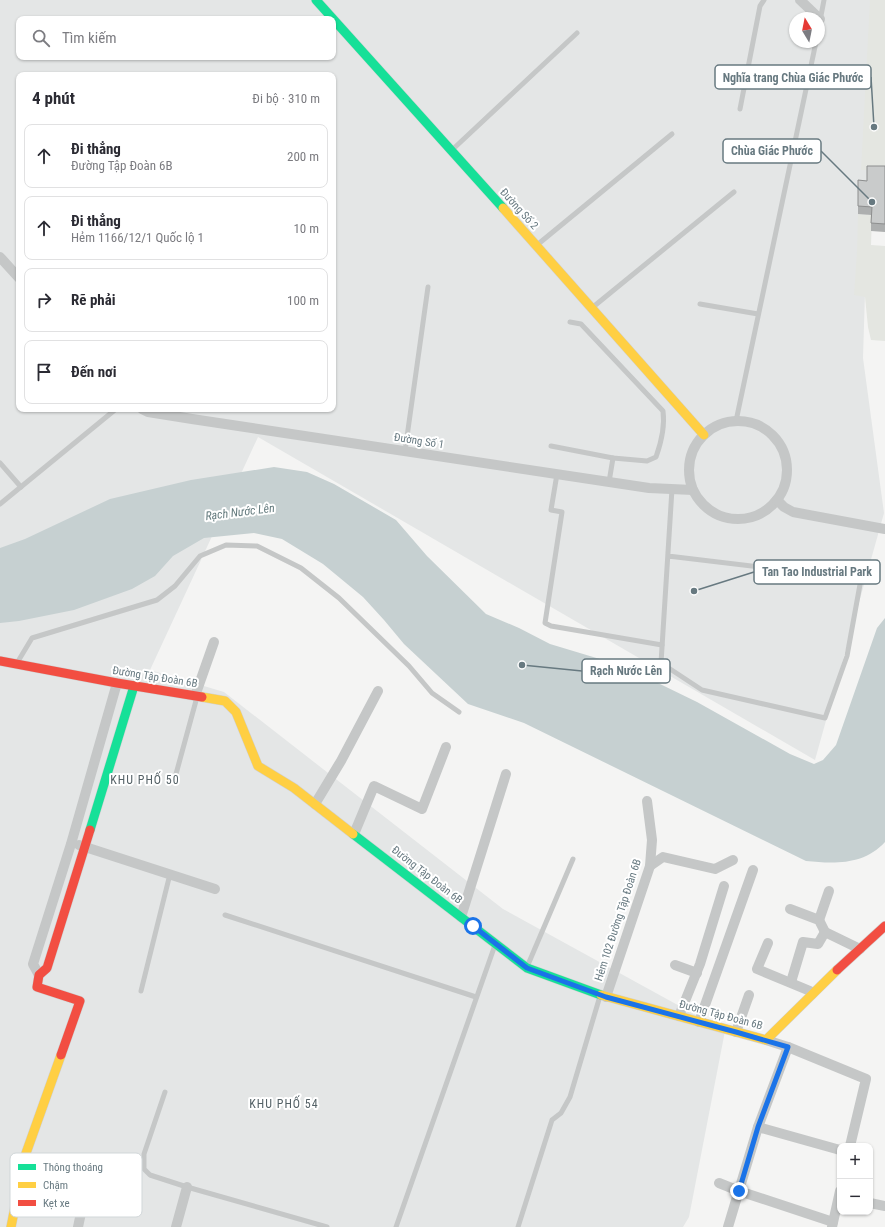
<!DOCTYPE html>
<html lang="vi">
<head>
<meta charset="utf-8">
<style>
  :root { --surface:#fff; --page:#f7f7f7; --text:#2b2b33; --muted:#7c7c81; --line:#e1e1e2 }
  body { margin:0; font-family:"Roboto Condensed",sans-serif; background:var(--page); color:var(--text) }
  .controls { position:absolute; right:12px; bottom:12px; display:grid; overflow:hidden; border-radius:8px; box-shadow:0 1px 3px #0004 }
  .controls button { width:36px; height:36px; display:grid; place-items:center; padding:0; border:0; border-bottom:1px solid var(--line); background:var(--surface); color:var(--text); font:20px sans-serif }
  .compass { position:absolute; left:789px; top:12px; width:36px; height:36px; border-radius:50%; background:var(--surface); box-shadow:0 1px 3px #0004; rotate:350deg }
  .stop { position:absolute; width:12px; height:12px; margin:-9px; border:3px solid #1a73e8; border-radius:50%; background:#fff }
  .stop.end { background:#1a73e8; border-color:#fff; box-shadow:0 1px 4px #0008 }
  .list { margin:0; padding:0; list-style:none }
  h2 { display:flex; justify-content:space-between; align-items:center; height:52px; margin:0; padding:0 16px; font-size:17px }
  h2 small { font-size:13px; font-weight:400; color:var(--muted) }
  .list li { display:grid; grid-template-columns:26px 1fr auto; gap:12px; align-items:center; box-sizing:border-box; height:64px; margin:0 8px 8px; padding:0 8px; border:1px solid var(--line); border-radius:8px }
  .list b { display:block; font-size:15px; white-space:nowrap }
  .list p { margin:0; font-size:13px; white-space:nowrap; color:var(--muted) }
  .list em { font-size:13px; font-style:normal; color:var(--muted) }
  .icon { flex:none; width:22px; height:22px; fill:none; stroke:currentColor; stroke-width:2; stroke-linecap:round; stroke-linejoin:round }
  .map { position:relative; flex:none; width:885px; height:1227px; overflow:hidden }
  .search { position:absolute; background:var(--surface); box-shadow:0 1px 3px #0004; left:16px; top:16px; width:320px; height:44px; display:flex; align-items:center; gap:10px; box-sizing:border-box; padding:0 14px; border-radius:8px; color:var(--muted); font-size:15px }
  .panel { position:absolute; background:var(--surface); box-shadow:0 1px 3px #0004; left:16px; top:72px; width:320px; height:340px; border-radius:8px }
  .map>svg:first-child { display:block }
  .built { fill:#e4e6e6; fill-rule:evenodd }
  .green { fill:#e4e6e1 }
  .water { fill:#c6d0d1 }
  .lines { fill:none; stroke-linecap:round; stroke-linejoin:round }
  .fast-casing { stroke:#d0d1d1; stroke-width:10 }
  .slow-casing { stroke:#d0d1d1; stroke-width:10 }
  .jam-casing { stroke:#d0d1d1; stroke-width:10 }
  .lane { stroke:#c5c7c7; stroke-width:5 }
  .street { stroke:#c5c7c7; stroke-width:10 }
  .fast { stroke:#16e098; stroke-width:9 }
  .slow { stroke:#ffcf43; stroke-width:9 }
  .jam { stroke:#f24e42; stroke-width:9 }
  .wall { fill:#adafaf }
  .building { fill:#c9cbcb; stroke:#8d8e8e }
  .route { stroke:#1a73e8; stroke-width:5 }
  .labels { text-anchor:middle; dominant-baseline:central; stroke-width:4; stroke-linejoin:round; paint-order:stroke }
  .street-label { font-size:11px; fill:#677980; stroke:#fff }
  .water-label { font-size:12px; font-style:italic; fill:#637a7d; stroke:#fff }
  .neighbourhood-label { font-size:12px; letter-spacing:1px; fill:#546166; stroke:#fff }
  .key { fill:#fff; stroke:#d1d7d9; stroke-width:1 }
  .key-label { font-size:11px; fill:#677980 }
  .leader { fill:none; stroke:#677980; stroke-width:1.5 }
  .callout-dot { fill:#677980; stroke:#fff; stroke-width:1.5 }
  .callout { fill:#fff; stroke:#677980; stroke-width:1.5 }
  .callout-label { font-size:12px; text-anchor:middle; font-weight:bold; fill:#677980 }
</style>
</head>
<body>
<div class="map">
<svg width="885" height="1227" viewBox="0 0 885 1227">
  <rect width="100%" height="100%" fill="#f4f4f3"/>
  <path class="built" d="M0 0H874L863 358 884 513 815 760 258 437 150 670 224 692 503 909 725 1031 689 1217 683 1227H0ZM795 18H819V42H795ZM19 19H333V57H19ZM19 75H333V409H19Z"/>
  <g class="green">
    <path d="M870 0H885V170H861Z"/>
    <path d="M858 214 872 215 871 245 885 246V341L871 340 868 327 865 297 854 295 857 252Z"/>
  </g>
  <path class="water" d="M274 467 307 472 334 484 396 520 427 556 486 614 519 628 550 644 623 666 697 702 790 754 814 764 823 760 836 745 877 628 885 618V842C864 865 835 864 806 861L524 723 468 704 404 644 384 620 363 597 323 564 282 539 254 533 204 538 173 556 155 576 132 589 74 610 19 621 0 623V548L25 539 110 499 191 480Z"/>
  <g class="lines">
    <defs>
      <g id="fast">
        <path d="M316 0 503 208"/>
        <path d="M90 830 134 686"/>
        <path d="M353 834 527 968 601 995"/>
      </g>
      <g id="slow">
        <path d="M503 208 704 435"/>
        <path d="M202 697 225 701 236 712 258 766 294 788 353 834"/>
        <path d="M601 995 766 1040 837 970"/>
        <path d="M11 1227 25 1156 61 1055"/>
      </g>
      <g id="jam">
        <path d="M0 661 117 683 202 697"/>
        <path d="M837 970 885 926"/>
        <path d="M61 1055 80 1001 37 987 39 975 47 968 90 830"/>
      </g>
    </defs>
    <use href="#fast" class="fast-casing"/>
    <use href="#slow" class="slow-casing"/>
    <use href="#jam" class="jam-casing"/>
    <g class="lane">
      <path d="M819 26 824 0"/>
      <path d="M740 109 760 6 764 0"/>
      <path d="M452 150 577 33"/>
      <path d="M537 245 672 134"/>
      <path d="M700 304 758 314"/>
      <path d="M593 307 734 192"/>
      <path d="M736 421 816 42"/>
      <path d="M551 446 613 458 647 461 656 457C661 443 665 426 663 411L581 324 570 322"/>
      <path d="M405 451 428 287"/>
      <path d="M0 463 21 487"/>
      <path d="M557 474 551 510 562 512 545 623 551 626 662 645"/>
      <path d="M609 482 613 458"/>
      <path d="M0 504 116 409"/>
      <path d="M668 556 861 579 847 656 825 718 702 690 661 663 672 489"/>
      <path d="M17 663 32 638 157 600 175 586 200 556 226 545 257 546 301 568 339 598 409 666 432 693 459 712"/>
      <path d="M176 774 197 697"/>
      <path d="M225 915 476 997"/>
      <path d="M527 967 573 859"/>
      <path d="M141 991 170 874"/>
      <path d="M165 1092 144 1154V1169L150 1175 187 1187 327 1227"/>
      <path d="M396 1227 495 945"/>
      <path d="M518 1227 552 1120 561 1113 570 1097 600 996"/>
    </g>
    <g class="street">
      <path d="M800 0 820 19"/>
      <path d="M0 257 19 278"/>
      <path d="M142 409 148 412 192 419 649 488 693 490"/>
      <circle cx="738" cy="470" r="49"/>
      <path d="M777 500 784 507 793 512 885 529"/>
      <path d="M195 696 214 642"/>
      <path d="M315 804 341 761 378 691"/>
      <path d="M354 834 374 786 422 809 446 747"/>
      <path d="M79 845 215 889"/>
      <path d="M650 866 663 857 715 869 733 860"/>
      <path d="M790 909 819 920 825 932 860 949"/>
      <path d="M461 917 506 774"/>
      <path d="M819 920 829 891"/>
      <path d="M768 943 757 969 810 991 812 994"/>
      <path d="M675 965 697 973"/>
      <path d="M39 975 33 964 71 844 117 683"/>
      <path d="M791 982 803 942 818 944 825 932"/>
      <path d="M606 997 650 866 652 840 647 801"/>
      <path d="M679 1016 700 964 724 886"/>
      <path d="M699 1022 753 870"/>
      <path d="M736 1032 749 995"/>
      <path d="M766 1040 788 1047 866 1079 850 1146"/>
      <path d="M758 1127 840 1150"/>
      <path d="M719 1183 739 1191 833 1222"/>
      <path d="M870 1203 885 1206"/>
      <path d="M78 1227 89 1175"/>
      <path d="M176 1227 187 1187"/>
      <path d="M728 1227 758 1127 788 1047"/>
      <path d="M832 1227 840 1191"/>
    </g>
    <use href="#fast" class="fast"/>
    <use href="#slow" class="slow"/>
    <use href="#jam" class="jam"/>
  </g>
  <path class="wall" d="M885 166V232L871 231V215L858 214V180L867 181Z"/>
  <path class="building" d="M867 166H885V224L871 223 872 207 858 206V180L867 181Z"/>
  <g class="lines">
    <path class="route" d="M473 926 527 968 606 997 736 1032 788 1047 758 1127 739 1191"/>
  </g>
  <g class="labels">
    <g class="street-label">
      <text transform="translate(519 209) rotate(48)">Đường Số 2</text>
      <text transform="translate(419 441) rotate(9)">Đường Số 1</text>
      <text transform="translate(155 677) rotate(9)">Đường Tập Đoàn 6B</text>
      <text transform="translate(427 875) rotate(38)">Đường Tập Đoàn 6B</text>
      <text transform="translate(618 920) rotate(-72)">Hẻm 102 Đường Tập Đoàn 6B</text>
      <text transform="translate(721 1015) rotate(15)">Đường Tập Đoàn 6B</text>
    </g>
    <g class="water-label">
      <text transform="translate(240 512) rotate(-7)">Rạch Nước Lên</text>
    </g>
    <g class="neighbourhood-label">
      <text x="145" y="780">KHU PHỐ 50</text>
      <text x="284" y="1104">KHU PHỐ 54</text>
    </g>
  </g>
  <rect x="10" y="1153" width="132" height="64" rx="6" class="key"/>
  <rect x="18" y="1164" width="18" height="6" fill="#16e098"/>
  <rect x="18" y="1182" width="18" height="6" fill="#ffcf43"/>
  <rect x="18" y="1200" width="18" height="6" fill="#f24e42"/>
  <g class="key-label">
    <text x="43" y="1171">Thông thoáng</text>
    <text x="43" y="1189">Chậm</text>
    <text x="43" y="1207">Kẹt xe</text>
  </g>
  <path class="leader" d="M874 127L871 77M872 202L821 151M694 591L754 572M522 665L582 671"/>
  <g class="callout-dot">
    <circle cx="874" cy="127" r="4"/>
    <circle cx="872" cy="202" r="4"/>
    <circle cx="694" cy="591" r="4"/>
    <circle cx="522" cy="665" r="4"/>
  </g>
  <g class="callout">
    <rect x="715" y="65" width="156" height="24" rx="4"/>
    <rect x="723" y="139" width="98" height="24" rx="4"/>
    <rect x="754" y="560" width="126" height="24" rx="4"/>
    <rect x="582" y="659" width="88" height="24" rx="4"/>
  </g>
  <g class="callout-label">
    <text x="793" y="82">Nghĩa trang Chùa Giác Phước</text>
    <text x="772" y="155">Chùa Giác Phước</text>
    <text x="817" y="576">Tan Tao Industrial Park</text>
    <text x="626" y="675">Rạch Nước Lên</text>
  </g>
</svg>
<div class="controls">
<button>+</button>
<button>−</button>
</div>
<svg class="compass" viewBox="-18 -18 36 36"><path d="M0-13l5 13h-10z" fill="#e53935"/><path d="M0 13l5-13h-10z" fill="#7c7c81"/></svg>
<div class="stop" style="left:473px;top:926px"></div>
<div class="stop end" style="left:739px;top:1191px"></div>
<div class="search"><svg class="icon" aria-label="search" viewBox="0 0 24 24"><circle cx="10" cy="10" r="6"/><path d="M15 15l6 6"/></svg>Tìm kiếm</div>
<section class="panel">
<h2>4 phút<small>Đi bộ · 310 m</small></h2>
<ul class="list">
<li><svg class="icon" aria-label="ahead" viewBox="0 0 24 24"><path d="M12 20V5M6 11l6-6 6 6"/></svg><div><b>Đi thẳng</b><p>Đường Tập Đoàn 6B</p></div><em>200 m</em></li>
<li><svg class="icon" aria-label="ahead" viewBox="0 0 24 24"><path d="M12 20V5M6 11l6-6 6 6"/></svg><div><b>Đi thẳng</b><p>Hẻm 1166/12/1 Quốc lộ 1</p></div><em>10 m</em></li>
<li><svg class="icon" aria-label="right" viewBox="0 0 24 24"><path d="M7 20v-9h11M14 6l5 5-5 5"/></svg><div><b>Rẽ phải</b></div><em>100 m</em></li>
<li><svg class="icon" aria-label="arrive" viewBox="0 0 24 24"><path d="M6 21V4h12l-3 4 3 4H6"/></svg><div><b>Đến nơi</b></div></li>
</ul>
</section>
</div>
</body>
</html>
